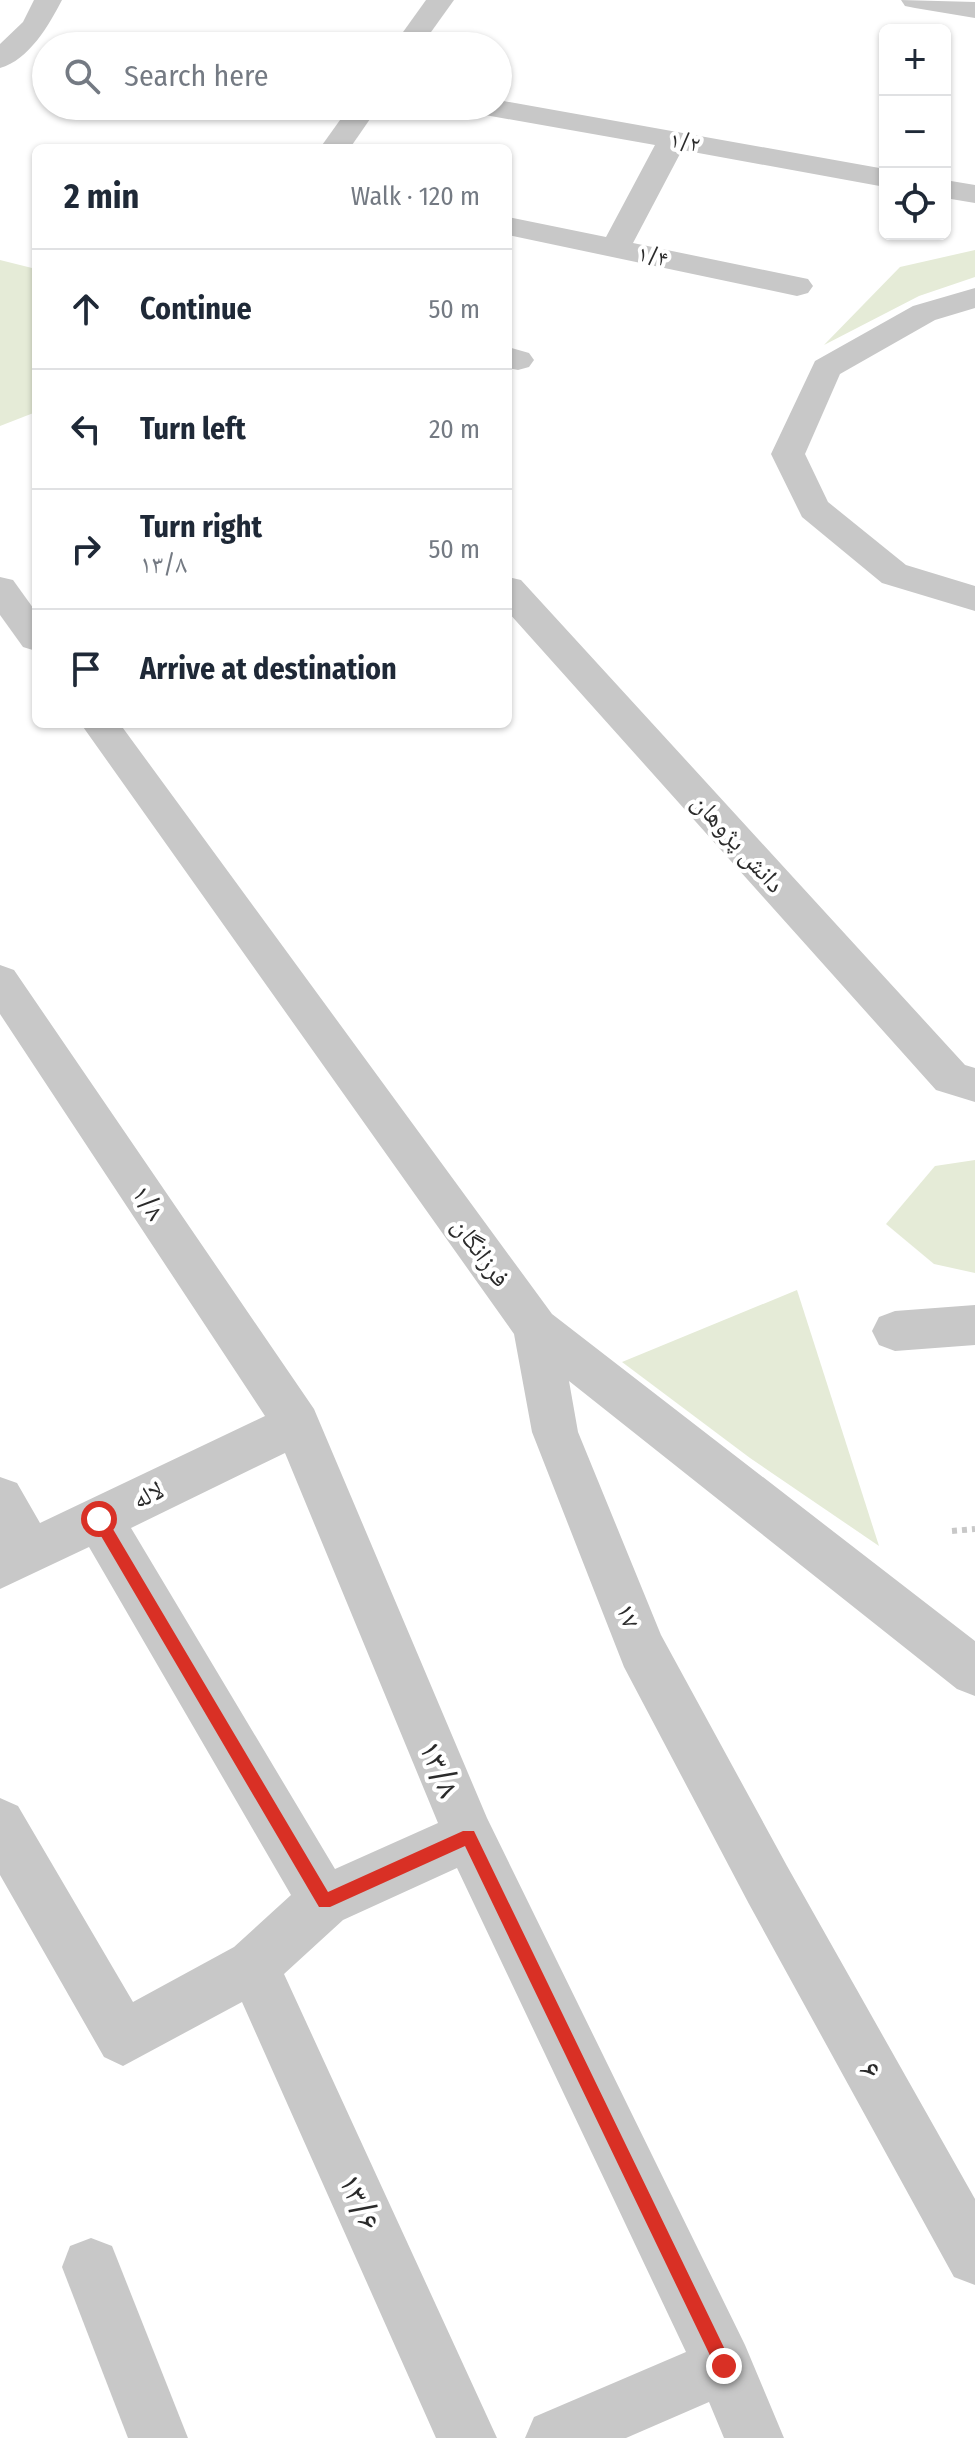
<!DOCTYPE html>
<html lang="en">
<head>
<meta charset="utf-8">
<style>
  :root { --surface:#fff; --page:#f6f6f7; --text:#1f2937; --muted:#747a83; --line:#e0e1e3 }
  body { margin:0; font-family:"Fira Sans Condensed","Noto Naskh Arabic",sans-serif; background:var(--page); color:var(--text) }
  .controls { position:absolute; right:24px; top:24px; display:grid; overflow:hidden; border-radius:12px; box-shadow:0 2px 6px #0004 }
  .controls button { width:72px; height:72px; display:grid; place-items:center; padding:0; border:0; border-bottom:2px solid var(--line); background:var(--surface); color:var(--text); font:40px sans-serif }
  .stop { position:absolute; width:24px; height:24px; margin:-18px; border:6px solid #d93025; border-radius:50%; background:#fff }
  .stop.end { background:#d93025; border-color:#fff; box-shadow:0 2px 8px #0008 }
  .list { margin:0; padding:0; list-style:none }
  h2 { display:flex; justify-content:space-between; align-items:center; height:104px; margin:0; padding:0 32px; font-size:34px }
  h2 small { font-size:26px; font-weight:400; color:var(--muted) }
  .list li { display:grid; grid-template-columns:52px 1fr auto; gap:24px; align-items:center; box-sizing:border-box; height:120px; padding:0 32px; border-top:2px solid var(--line) }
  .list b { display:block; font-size:30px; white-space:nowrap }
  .list p { margin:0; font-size:26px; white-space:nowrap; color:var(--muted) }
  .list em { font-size:26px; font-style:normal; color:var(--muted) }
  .icon { flex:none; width:44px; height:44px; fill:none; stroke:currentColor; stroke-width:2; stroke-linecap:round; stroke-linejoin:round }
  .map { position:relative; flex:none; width:975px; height:2438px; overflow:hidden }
  .search { position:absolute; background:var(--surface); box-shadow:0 2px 6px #0004; left:32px; top:32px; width:480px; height:88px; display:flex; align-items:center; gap:20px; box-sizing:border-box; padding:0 28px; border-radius:44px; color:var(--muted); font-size:30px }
  .panel { position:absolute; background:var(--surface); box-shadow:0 2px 6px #0004; left:32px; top:144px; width:480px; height:584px; border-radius:12px }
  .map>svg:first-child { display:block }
  .green { fill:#e5ebd7 }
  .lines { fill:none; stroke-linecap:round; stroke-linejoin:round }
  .path { stroke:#c8c8c8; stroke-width:6; stroke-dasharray:5 5; stroke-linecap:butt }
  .minor { fill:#c8c8c8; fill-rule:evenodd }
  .route { fill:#d93025 }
  .labels { text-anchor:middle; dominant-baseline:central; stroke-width:8; stroke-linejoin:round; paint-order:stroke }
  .far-street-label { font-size:22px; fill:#2b2b2b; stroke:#fff }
  .street-label { font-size:26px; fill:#2b2b2b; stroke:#fff }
  .near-street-label { font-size:32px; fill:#2b2b2b; stroke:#fff }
</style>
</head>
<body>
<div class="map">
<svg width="975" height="2438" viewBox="0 0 975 2438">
  <rect width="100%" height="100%" fill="#fff"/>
  <g class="green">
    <path d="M975 250V277L919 296 824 345 900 267Z"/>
    <path d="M0 260 36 269V412L0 426Z"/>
    <path d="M975 1160V1273L934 1264 886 1224 935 1166Z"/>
    <path d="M797 1290 879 1546 750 1458 622 1362Z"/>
  </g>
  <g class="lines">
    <path class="path" d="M952 1531 975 1529"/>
    <g class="minor">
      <path d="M34 0H62C49 25 29 60 0 68V44L23 22Z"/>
      <path d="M426 0H454L421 46H393Z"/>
      <path d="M901 0 975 2V18L915 8 905 6Z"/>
      <path d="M498 100 885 169V187L682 150 633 243 808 279 813 286 808 293 797 296 508 235V217L606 237 655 145 485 115 475 112 471 106H498Z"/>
      <path d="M350 106H379L350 148H320Z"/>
      <path d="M945 180 975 185V203L945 198Z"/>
      <path d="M975 288V308L935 320 840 374 805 454 828 502 906 565 975 586V611L882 583 802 517 771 454 815 361 913 306Z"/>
      <path d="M508 347 529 353 534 360 529 367 518 370 508 368Z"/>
      <path d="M0 577 13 580 36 612V651L23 647 0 615Z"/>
      <path d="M508 577 521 580 965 1065 975 1068V1102L936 1090 508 612Z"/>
      <path d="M81 724H120L552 1314 975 1641V1696L957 1689 569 1381 578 1432 661 1635 787 1866 975 2199V2285L954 2277 749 1904 624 1667 532 1432 514 1334Z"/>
      <path d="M0 965 14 970 314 1409 487 1818 745 2345 784 2438H724L709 2402 626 2438H525L534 2417 686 2352 457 1868 343 1920 284 1974 497 2438H436L242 2002 123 2066 104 2057 0 1875V1798L18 1806 133 2002 234 1947 291 1895 89 1547 0 1589V1477L17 1483 40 1523 265 1416 0 1014ZM285 1453 438 1823 335 1869 131 1528Z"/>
      <path d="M975 1305V1345L895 1351 879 1345 872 1331 879 1317 895 1311Z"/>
      <path d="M91 2238 112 2246 188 2438H128L62 2267 70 2246Z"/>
    </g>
  </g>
  <path class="route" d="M99 1512 104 1514 328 1892 463 1831H474L730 2360 733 2366 730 2372 724 2375 718 2372 465 1846 330 1907H319L94 1524V1514Z"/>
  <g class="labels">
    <g class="far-street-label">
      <text transform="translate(685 142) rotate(10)">۱/۲</text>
      <text transform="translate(653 256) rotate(12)">۱/۴</text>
    </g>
    <g class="street-label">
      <text transform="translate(738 843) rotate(48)">دانش پژوهان</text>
      <text transform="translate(148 1203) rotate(56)">۱/۸</text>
      <text transform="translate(481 1252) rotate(54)">فرزانگان</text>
      <text transform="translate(148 1495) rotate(-26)">لاله</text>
      <text transform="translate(628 1616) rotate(68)">۱۷</text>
    </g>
    <g class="near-street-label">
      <text transform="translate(440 1769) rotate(67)">۱۳/۸</text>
      <text transform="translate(871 2070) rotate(61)">۶</text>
      <text transform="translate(360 2202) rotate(66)">۱۳/۶</text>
    </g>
  </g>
</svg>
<div class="controls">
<button>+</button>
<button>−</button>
<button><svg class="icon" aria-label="locate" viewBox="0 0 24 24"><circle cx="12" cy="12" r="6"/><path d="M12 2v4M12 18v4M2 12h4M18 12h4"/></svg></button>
</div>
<div class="stop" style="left:99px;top:1519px"></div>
<div class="stop end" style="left:724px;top:2366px"></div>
<div class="search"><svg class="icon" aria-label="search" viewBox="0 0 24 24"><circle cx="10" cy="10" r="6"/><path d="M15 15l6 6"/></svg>Search here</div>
<section class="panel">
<h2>2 min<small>Walk · 120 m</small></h2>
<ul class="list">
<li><svg class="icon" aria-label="ahead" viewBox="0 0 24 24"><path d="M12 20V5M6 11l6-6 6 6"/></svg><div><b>Continue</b></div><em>50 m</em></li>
<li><svg class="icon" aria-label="left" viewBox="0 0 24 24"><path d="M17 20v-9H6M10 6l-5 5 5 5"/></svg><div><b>Turn left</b></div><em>20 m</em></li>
<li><svg class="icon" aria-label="right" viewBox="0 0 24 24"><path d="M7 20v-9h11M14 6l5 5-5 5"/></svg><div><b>Turn right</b><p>۱۳/۸</p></div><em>50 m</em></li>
<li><svg class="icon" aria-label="arrive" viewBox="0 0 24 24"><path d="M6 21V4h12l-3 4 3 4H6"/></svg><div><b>Arrive at destination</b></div></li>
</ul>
</section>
</div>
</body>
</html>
